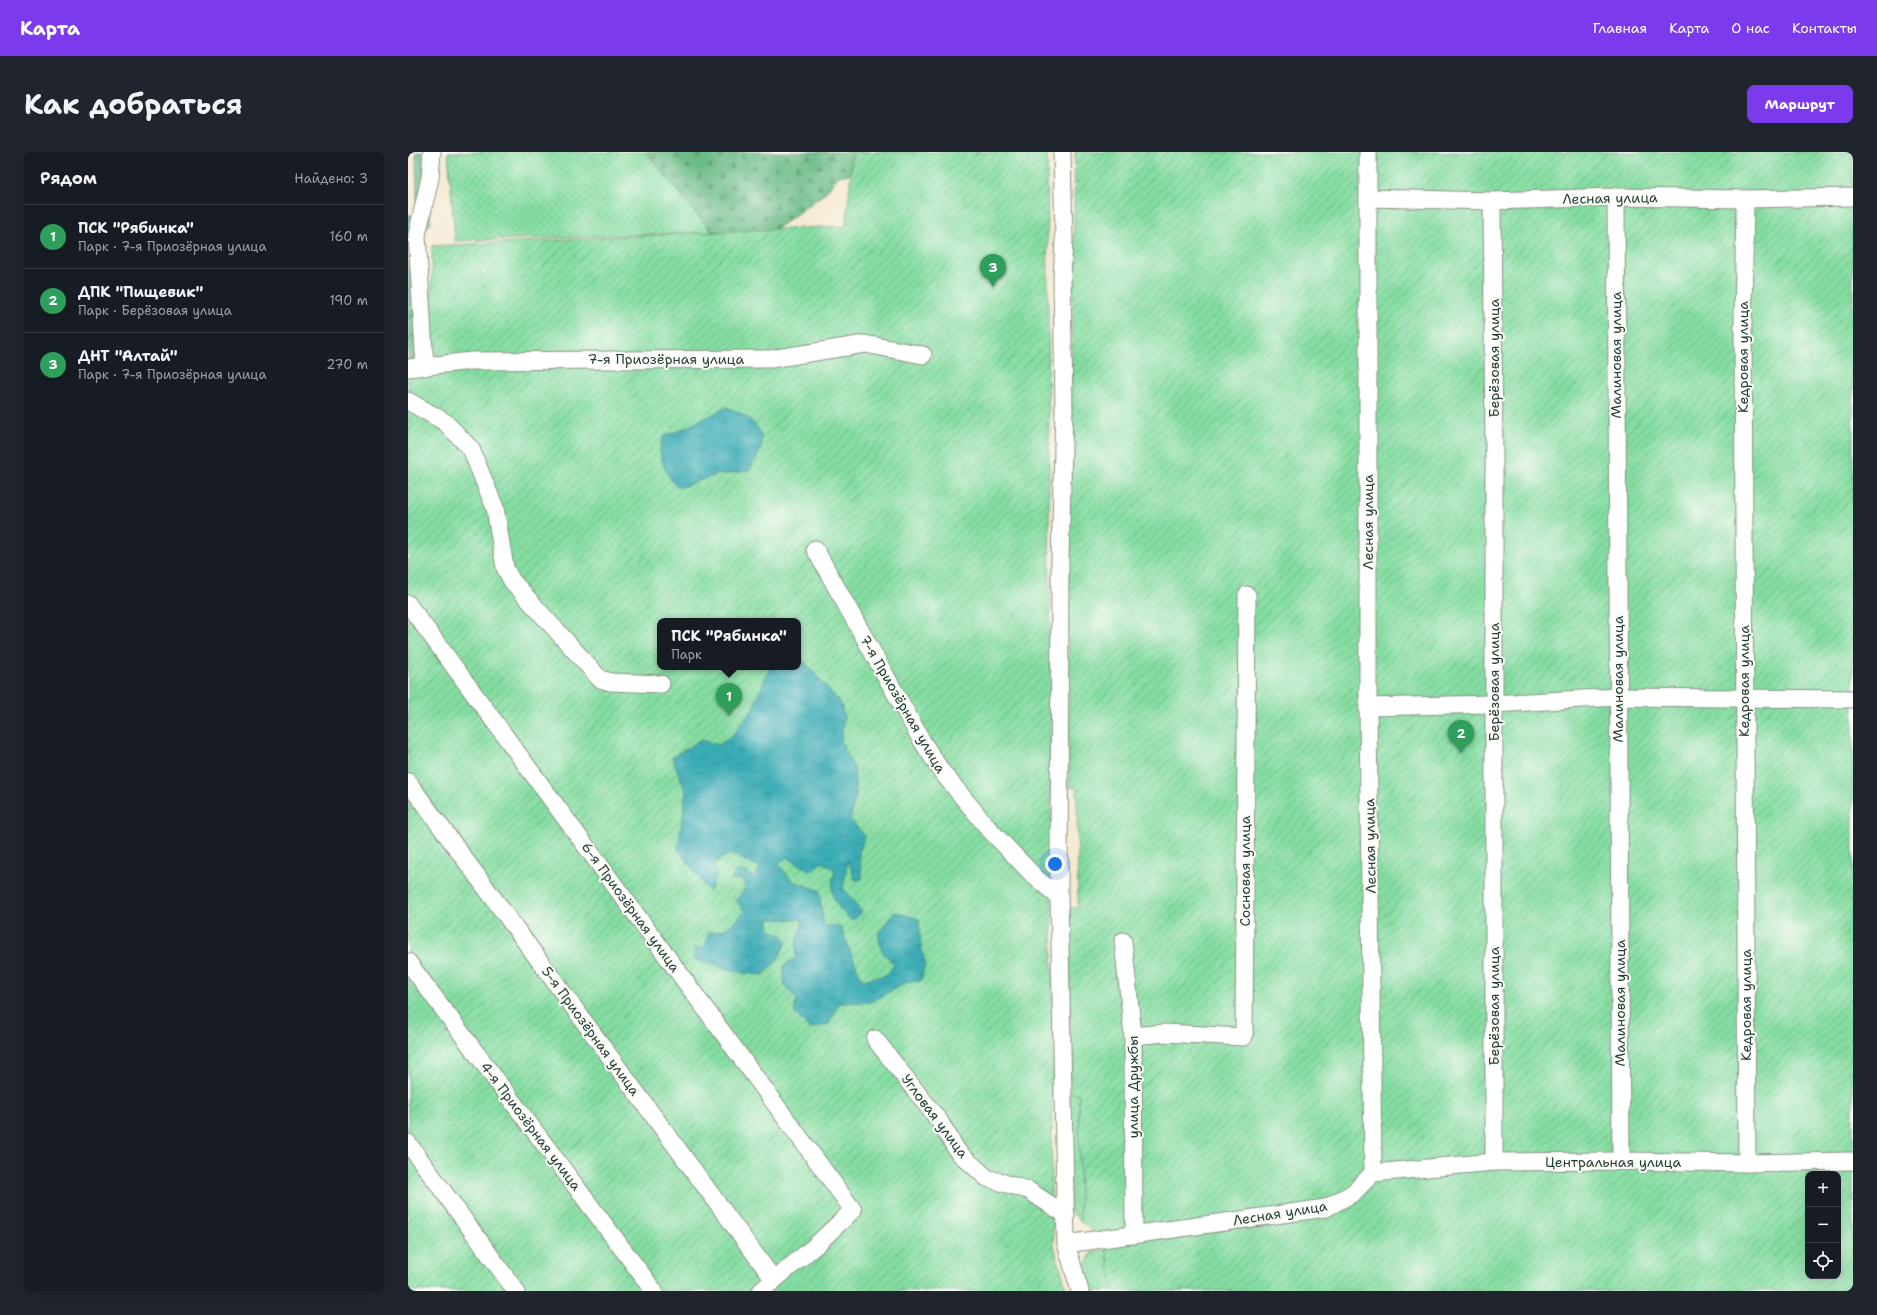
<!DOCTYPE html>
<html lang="ru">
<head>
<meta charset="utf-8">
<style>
  :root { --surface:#171b24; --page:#20242c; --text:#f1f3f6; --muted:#9ea1a6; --line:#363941; --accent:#7c3aed }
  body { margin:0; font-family:"Shantell Sans",sans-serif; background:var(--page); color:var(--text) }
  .controls { position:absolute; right:12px; bottom:12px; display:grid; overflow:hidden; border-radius:8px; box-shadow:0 4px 16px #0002 }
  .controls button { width:36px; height:36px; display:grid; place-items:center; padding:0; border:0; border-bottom:1px solid var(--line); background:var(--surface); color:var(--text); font:20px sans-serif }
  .you { position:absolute; left:647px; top:712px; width:14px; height:14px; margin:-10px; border:3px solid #fff; border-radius:50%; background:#1a73e8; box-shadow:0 0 0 6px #1a73e833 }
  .badge { display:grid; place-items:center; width:26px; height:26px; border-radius:50%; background:var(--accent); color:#fff; font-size:13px; font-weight:700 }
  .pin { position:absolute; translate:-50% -33px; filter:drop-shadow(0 1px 2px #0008) }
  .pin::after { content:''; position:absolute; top:21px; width:14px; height:12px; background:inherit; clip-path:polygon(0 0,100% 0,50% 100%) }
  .popup { position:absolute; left:249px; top:466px; width:144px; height:52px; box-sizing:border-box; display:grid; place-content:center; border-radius:8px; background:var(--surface); filter:drop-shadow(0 1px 3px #0005); font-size:13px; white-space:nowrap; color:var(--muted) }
  .popup b { font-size:15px; color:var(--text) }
  .popup::after { content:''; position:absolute; left:50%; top:100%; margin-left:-8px; border:8px solid transparent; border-top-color:var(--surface) }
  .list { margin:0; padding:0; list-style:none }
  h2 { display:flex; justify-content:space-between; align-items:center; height:52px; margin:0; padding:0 16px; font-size:17px }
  h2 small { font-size:13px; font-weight:400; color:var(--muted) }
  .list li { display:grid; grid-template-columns:26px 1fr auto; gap:12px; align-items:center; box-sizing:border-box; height:64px; padding:0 16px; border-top:1px solid var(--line) }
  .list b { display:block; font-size:15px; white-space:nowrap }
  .list p { margin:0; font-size:13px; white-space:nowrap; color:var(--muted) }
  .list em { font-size:13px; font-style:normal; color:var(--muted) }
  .icon { flex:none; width:22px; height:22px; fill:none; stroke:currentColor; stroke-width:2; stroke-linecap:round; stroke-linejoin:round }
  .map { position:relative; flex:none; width:1445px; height:1139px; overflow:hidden; border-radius:8px }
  header { display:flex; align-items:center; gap:24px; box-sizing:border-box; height:56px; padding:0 20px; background:var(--accent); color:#fff }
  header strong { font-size:19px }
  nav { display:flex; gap:22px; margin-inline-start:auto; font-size:14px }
  .intro { display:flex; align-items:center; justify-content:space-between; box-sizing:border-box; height:96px; padding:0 24px }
  h1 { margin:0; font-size:28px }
  .button { padding:10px 18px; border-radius:8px; background:var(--accent); color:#fff; font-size:14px; font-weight:700 }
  main { display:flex; gap:24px; padding:0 24px }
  aside { flex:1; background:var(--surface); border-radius:8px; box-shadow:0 4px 16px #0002 }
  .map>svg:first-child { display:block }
  .grass { fill:url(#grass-dots); stroke:#528d6b }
  .forest { fill:url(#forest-firs); stroke:#467c5e }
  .garden { fill:url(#garden-furrows); stroke:#528d6b; fill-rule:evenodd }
  .water { fill:url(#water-ripples); stroke:#2d7474 }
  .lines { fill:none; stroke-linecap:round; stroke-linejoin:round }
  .minor-casing { stroke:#8a9282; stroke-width:19 }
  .minor { stroke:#fff; stroke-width:17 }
  .labels { text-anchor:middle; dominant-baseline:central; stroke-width:4; stroke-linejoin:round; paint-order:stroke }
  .street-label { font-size:14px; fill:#1f3d34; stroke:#fdfcf7 }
</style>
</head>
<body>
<header>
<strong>Карта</strong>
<nav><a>Главная</a><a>Карта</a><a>О нас</a><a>Контакты</a></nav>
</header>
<div class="intro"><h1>Как добраться</h1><a class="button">Маршрут</a></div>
<main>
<aside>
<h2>Рядом<small>Найдено: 3</small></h2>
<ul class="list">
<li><span class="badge" style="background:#2e9e5b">1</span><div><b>ПСК &quot;Рябинка&quot;</b><p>Парк · 7-я Приозёрная улица</p></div><em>160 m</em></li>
<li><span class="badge" style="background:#2e9e5b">2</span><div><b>ДПК &quot;Пищевик&quot;</b><p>Парк · Берёзовая улица</p></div><em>190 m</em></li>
<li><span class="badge" style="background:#2e9e5b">3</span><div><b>ДНТ &quot;Алтай&quot;</b><p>Парк · 7-я Приозёрная улица</p></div><em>270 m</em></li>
</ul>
</aside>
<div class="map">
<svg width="1445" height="1139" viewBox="0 0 1445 1139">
  <defs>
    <pattern id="grass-dots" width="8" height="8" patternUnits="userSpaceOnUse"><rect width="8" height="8" fill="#85dda2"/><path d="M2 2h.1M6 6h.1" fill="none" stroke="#6cb485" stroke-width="1.8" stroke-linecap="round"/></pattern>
    <pattern id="forest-firs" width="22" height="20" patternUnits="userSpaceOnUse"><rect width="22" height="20" fill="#6cbc88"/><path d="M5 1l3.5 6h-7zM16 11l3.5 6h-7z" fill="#589a70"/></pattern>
    <pattern id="garden-furrows" width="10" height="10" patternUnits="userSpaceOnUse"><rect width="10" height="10" fill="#85dda2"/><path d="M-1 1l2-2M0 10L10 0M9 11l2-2" fill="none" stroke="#6cb485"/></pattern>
    <pattern id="water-ripples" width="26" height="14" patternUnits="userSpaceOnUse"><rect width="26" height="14" fill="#3bacb5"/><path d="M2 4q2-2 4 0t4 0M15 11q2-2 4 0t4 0" fill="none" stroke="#318d94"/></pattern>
  </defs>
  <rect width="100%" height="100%" fill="#fdfcf7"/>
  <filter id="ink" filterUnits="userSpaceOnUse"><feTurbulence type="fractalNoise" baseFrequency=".025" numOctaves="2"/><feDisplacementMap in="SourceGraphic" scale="8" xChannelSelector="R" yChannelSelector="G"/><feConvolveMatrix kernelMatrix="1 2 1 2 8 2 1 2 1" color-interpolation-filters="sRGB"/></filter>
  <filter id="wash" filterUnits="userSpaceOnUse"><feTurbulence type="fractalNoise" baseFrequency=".012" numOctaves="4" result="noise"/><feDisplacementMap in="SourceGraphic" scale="16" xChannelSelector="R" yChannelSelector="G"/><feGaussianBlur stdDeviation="0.9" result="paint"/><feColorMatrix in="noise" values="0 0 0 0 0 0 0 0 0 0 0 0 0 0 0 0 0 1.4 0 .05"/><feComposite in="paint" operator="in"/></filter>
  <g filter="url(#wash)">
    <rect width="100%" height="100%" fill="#f4e8d0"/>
    <g class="grass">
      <path d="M40 0H238L304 80 47 89Z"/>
      <path d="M662 941 671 942 672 1069 662 1059Z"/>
      <path d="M698 1097 706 1139H681L676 1114 684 1100Z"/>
    </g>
    <g class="forest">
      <path d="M8 0H14L23 70 15 80 14 209 0 210V63H9Z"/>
      <path d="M238 0H506L447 21 431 24 416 42 364 80H304Z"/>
    </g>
    <g class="garden">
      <path d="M445 0H639L645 916 643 1032 646 1094 659 1139H0V212L23 210 24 94 438 74ZM252 469H390V515H252Z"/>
      <path d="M667 0H1445V1139H706L698 1097 681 1076 672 1069 671 942 662 941V756H670L669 636 661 635 660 435ZM1400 1022H1430V1124H1400Z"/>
    </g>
    <g class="water">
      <path d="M319 255C353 270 366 286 340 319L308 323 274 335H269C258 323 246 299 256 284L273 278Z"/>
      <path d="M390 502 433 552 436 565 433 589 446 616 448 642 442 667 457 684 451 700 454 727 447 728 440 708 435 736 454 760 444 769C426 752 420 743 427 718L414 710 403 719 379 705 371 712 384 729 411 738 416 774H432L454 828 479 823 486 812 474 800 470 782 486 760 511 767 513 795 517 811 513 829 499 830 463 850 431 851 421 872 402 877 386 860 389 847 376 833V814L388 806V791L395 768 360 767 363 779 371 781 379 788 370 807 355 823 335 821 285 807 287 796H295L299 789 301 780C319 780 325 772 336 759L328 748 338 735 333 727 323 728 328 719H336L348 726 352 715 322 702 306 711 309 724 301 739 270 697 278 640 264 605 293 588 311 593 324 583 343 560 362 515H390Z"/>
    </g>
  </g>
  <g filter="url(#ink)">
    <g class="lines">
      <defs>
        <g id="minor">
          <path d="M654 0 656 88 654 126 656 257 652 408 651 745 658 1092 672 1139"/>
          <path d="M1208 45 1213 1009"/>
          <path d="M960 46 1084 49 1208 45 1337 47 1445 45"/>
          <path d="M1337 47 1335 171 1339 1011"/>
          <path d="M1084 49 1086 302V1010"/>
          <path d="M17 215 9 83 22 26 24 0"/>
          <path d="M0 216 64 209 363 207 457 192 515 203"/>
          <path d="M0 249 37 270 63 297 87 356 97 416 104 429 192 527 203 530 253 532"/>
          <path d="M407 397 514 589 534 620 581 677 626 724 651 745"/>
          <path d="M0 452 445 1058 407 1094 353 1139"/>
          <path d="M960 555 1085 552 1210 545 1445 547"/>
          <path d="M0 630 366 1128"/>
          <path d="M715 789 725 884 726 1083"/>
          <path d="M0 810 246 1139"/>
          <path d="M725 884 756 881 836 885 839 443"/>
          <path d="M467 887 532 970 550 1000 579 1026 620 1038 658 1063"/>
          <path d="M0 991 108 1139"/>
          <path d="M965 1021 1086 1010 1213 1009 1339 1011 1445 1009"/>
          <path d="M658 1092 918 1056 945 1041 965 1021 960 555V0"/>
        </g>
      </defs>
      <use href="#minor" class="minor-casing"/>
      <use href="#minor" class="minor"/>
    </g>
  </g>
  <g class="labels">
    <g class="street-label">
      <text transform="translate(1202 46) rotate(-1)">Лесная улица</text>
      <text transform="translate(1208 203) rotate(-90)">Малиновая улица</text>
      <text transform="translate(1335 205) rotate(-90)">Кедровая улица</text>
      <text transform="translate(1086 206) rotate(-90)">Берёзовая улица</text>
      <text x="258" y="207">7-я Приозёрная улица</text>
      <text transform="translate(960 370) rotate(-90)">Лесная улица</text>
      <text transform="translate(1210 527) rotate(-90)">Малиновая улица</text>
      <text transform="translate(1336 529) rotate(-90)">Кедровая улица</text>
      <text transform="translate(1086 530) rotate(-90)">Берёзовая улица</text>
      <text transform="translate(495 552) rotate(60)">7-я Приозёрная улица</text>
      <text transform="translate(962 694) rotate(-91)">Лесная улица</text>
      <text transform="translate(837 719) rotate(-90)">Сосновая улица</text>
      <text transform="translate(223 755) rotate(54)">6-я Приозёрная улица</text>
      <text transform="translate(1212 851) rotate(-90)">Малиновая улица</text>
      <text transform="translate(1338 853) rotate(-90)">Кедровая улица</text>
      <text transform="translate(1086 854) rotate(-90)">Берёзовая улица</text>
      <text transform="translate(183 879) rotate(54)">5-я Приозёрная улица</text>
      <text transform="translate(725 935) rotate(-90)">улица Дружбы</text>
      <text transform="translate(527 964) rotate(53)">Угловая улица</text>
      <text transform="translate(123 974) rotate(53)">4-я Приозёрная улица</text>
      <text x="1205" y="1010">Центральная улица</text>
      <text transform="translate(872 1061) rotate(-9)">Лесная улица</text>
    </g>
  </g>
</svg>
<div class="controls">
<button>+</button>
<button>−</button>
<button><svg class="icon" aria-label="locate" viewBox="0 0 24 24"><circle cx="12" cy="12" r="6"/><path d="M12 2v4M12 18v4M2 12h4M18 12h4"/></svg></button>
</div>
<div class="you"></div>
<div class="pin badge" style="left:321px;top:564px;background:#2e9e5b">1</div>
<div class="popup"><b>ПСК &quot;Рябинка&quot;</b>Парк</div>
<div class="pin badge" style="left:1053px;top:601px;background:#2e9e5b">2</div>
<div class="pin badge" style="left:585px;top:135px;background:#2e9e5b">3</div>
</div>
</main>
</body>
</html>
